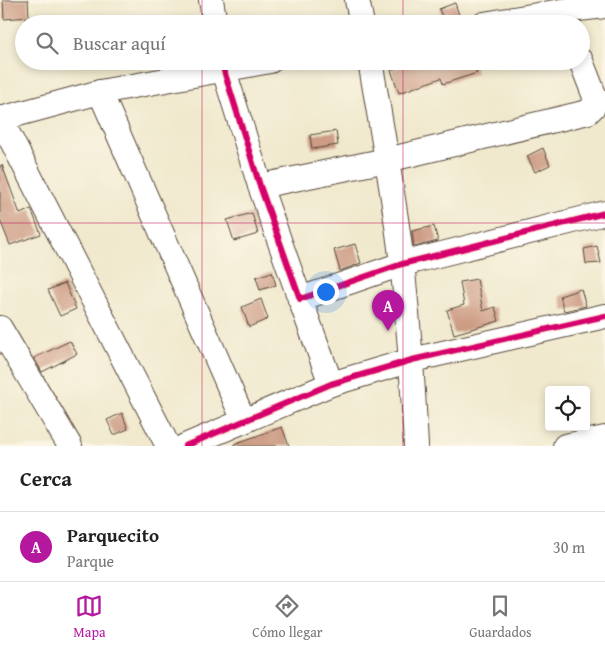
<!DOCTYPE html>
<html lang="es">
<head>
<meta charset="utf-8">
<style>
  :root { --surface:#fff; --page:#f6f6f6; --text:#222; --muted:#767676; --line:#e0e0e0; --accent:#b5179e }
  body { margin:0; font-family:"Gentium Book Plus",serif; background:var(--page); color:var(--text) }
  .controls { position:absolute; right:15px; bottom:15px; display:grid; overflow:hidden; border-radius:5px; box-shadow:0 2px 8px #0003 }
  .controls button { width:45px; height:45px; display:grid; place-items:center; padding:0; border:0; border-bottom:1px solid var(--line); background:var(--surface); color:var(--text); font:25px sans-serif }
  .you { position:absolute; left:325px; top:291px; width:18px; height:18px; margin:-12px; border:4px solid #fff; border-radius:50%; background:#1a73e8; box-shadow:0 0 0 8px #1a73e833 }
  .badge { display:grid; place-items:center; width:32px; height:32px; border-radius:50%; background:var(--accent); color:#fff; font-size:16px; font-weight:700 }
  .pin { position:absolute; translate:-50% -41px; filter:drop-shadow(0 1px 2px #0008) }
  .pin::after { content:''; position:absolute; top:26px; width:18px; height:15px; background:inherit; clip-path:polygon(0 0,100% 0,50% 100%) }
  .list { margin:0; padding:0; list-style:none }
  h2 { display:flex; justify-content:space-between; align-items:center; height:65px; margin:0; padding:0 20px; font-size:21px }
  h2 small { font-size:16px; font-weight:400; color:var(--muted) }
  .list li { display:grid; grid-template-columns:32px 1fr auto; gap:15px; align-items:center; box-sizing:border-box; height:70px; padding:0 20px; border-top:1px solid var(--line) }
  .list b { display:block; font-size:19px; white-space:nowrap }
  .list p { margin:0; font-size:16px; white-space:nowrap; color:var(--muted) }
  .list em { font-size:16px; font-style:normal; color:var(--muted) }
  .icon { flex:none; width:28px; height:28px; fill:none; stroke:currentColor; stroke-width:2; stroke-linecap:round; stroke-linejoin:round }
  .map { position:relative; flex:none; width:605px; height:446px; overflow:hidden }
  .search { position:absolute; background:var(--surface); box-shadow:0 2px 8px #0003; left:15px; right:15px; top:15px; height:55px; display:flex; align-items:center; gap:12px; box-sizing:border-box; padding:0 18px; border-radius:28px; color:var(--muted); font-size:19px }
  .sheet { height:135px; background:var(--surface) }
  nav { display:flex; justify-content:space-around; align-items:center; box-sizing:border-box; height:70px; border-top:1px solid var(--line); background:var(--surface); font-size:14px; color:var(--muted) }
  nav a { display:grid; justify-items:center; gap:2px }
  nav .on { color:var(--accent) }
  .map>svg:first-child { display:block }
  .building { fill:#cd9c85 }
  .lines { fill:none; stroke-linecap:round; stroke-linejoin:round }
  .minor-casing { stroke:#564738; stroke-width:26 }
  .minor { stroke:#fff; stroke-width:24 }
  .cycleway-casing { stroke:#fcf5e5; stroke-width:9 }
  .cycleway { stroke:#d6006c; stroke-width:6 }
  .grid { fill:none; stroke:#c2185b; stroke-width:1; stroke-opacity:0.55 }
</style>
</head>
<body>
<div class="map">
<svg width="605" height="446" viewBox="0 0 605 446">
  <rect width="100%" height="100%" fill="#fcf5e5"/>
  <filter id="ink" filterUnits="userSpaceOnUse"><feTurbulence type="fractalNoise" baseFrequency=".02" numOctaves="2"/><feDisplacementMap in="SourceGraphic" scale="10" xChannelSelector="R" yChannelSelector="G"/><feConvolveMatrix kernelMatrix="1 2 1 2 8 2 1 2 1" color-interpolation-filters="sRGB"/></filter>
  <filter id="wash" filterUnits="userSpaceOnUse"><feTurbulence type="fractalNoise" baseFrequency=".0096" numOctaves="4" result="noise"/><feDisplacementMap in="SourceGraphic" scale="20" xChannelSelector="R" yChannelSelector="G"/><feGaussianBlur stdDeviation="1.12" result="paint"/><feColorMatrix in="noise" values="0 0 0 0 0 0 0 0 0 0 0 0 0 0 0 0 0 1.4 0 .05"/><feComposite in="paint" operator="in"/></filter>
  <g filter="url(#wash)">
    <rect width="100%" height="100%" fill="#f0e9ce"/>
    <g id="blocks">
      <g class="building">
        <path d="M3 0H28L29 17 4 19Z"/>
        <path d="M455 3 460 18 445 24 439 9Z"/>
        <path d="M416 61H473L477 73 443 84 441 78 399 93 391 70Z"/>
        <path d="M336 131 338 145 312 149 310 135Z"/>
        <path d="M543 148 550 165 535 172 527 156Z"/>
        <path d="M2 165 20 214 31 209 41 234 10 245 0 220V166Z"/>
        <path d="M252 213 258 234 234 241 227 220Z"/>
        <path d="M434 226 438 241 414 247 412 231Z"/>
        <path d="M355 244 361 263 340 271 334 250Z"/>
        <path d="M597 246 601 263 586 264 584 249Z"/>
        <path d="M272 272 276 285 260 290 256 277Z"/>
        <path d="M477 279 483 311 495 307 499 321 454 334 447 310 464 305 460 282Z"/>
        <path d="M65 283 76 309 60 316 48 290Z"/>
        <path d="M581 289 586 306 564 311 560 296Z"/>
        <path d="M261 299 268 319 249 327 242 307Z"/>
        <path d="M70 341 77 354 42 372 34 358Z"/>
        <path d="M122 413 128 429 114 435 107 420Z"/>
        <path d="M282 427 289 446H234V444Z"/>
      </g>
    </g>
  </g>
  <g filter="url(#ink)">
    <use href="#blocks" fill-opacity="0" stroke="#564738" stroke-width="1"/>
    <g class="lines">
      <defs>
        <g id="minor">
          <path d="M211 0 215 24"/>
          <path d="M357 0 362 24"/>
          <path d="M484 24 561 11 605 6"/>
          <path d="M221 61 260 186 300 299 402 264 605 213"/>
          <path d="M370 61C382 129 394 196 402 264 409 325 413 385 416 446"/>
          <path d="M100 92 244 421"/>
          <path d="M0 118 168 446"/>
          <path d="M0 119 100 92 270 61"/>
          <path d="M260 186 387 160 588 112 594 106 595 97 581 61"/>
          <path d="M300 299 331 384"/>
          <path d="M0 328 70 446"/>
          <path d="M185 446 331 384 412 360 605 316"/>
          <path d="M565 446 605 438"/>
        </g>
      </defs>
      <use href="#minor" class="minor-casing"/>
      <use href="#minor" class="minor"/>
      <defs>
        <g id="cycleway">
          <path d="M221 61 260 186 300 299 402 264 605 213"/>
          <path d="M185 446 331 384 412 360 605 316"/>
        </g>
      </defs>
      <use href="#cycleway" class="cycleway-casing"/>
      <use href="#cycleway" class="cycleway"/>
    </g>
  </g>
  <path class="grid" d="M202 0V24M403 0V24M202 61V446M403 61V446M0 223H605"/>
</svg>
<div class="controls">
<button><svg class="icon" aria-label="locate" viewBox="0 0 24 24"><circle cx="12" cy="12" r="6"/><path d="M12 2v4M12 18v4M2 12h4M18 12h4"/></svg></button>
</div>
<div class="you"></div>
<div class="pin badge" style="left:388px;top:331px">A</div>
<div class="search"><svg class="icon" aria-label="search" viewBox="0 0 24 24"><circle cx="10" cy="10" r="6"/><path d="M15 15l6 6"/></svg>Buscar aquí</div>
</div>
<section class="sheet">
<h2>Cerca<small></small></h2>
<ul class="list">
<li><span class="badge">A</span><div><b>Parquecito</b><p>Parque</p></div><em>30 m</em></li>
</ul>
</section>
<nav>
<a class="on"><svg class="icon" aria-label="map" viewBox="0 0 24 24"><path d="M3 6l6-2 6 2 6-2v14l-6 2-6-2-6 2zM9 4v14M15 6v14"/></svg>Mapa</a>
<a><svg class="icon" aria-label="directions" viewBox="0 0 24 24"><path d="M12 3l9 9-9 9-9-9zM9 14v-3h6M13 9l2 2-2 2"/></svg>Cómo llegar</a>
<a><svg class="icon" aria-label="saved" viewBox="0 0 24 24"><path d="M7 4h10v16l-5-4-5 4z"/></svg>Guardados</a>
</nav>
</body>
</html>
